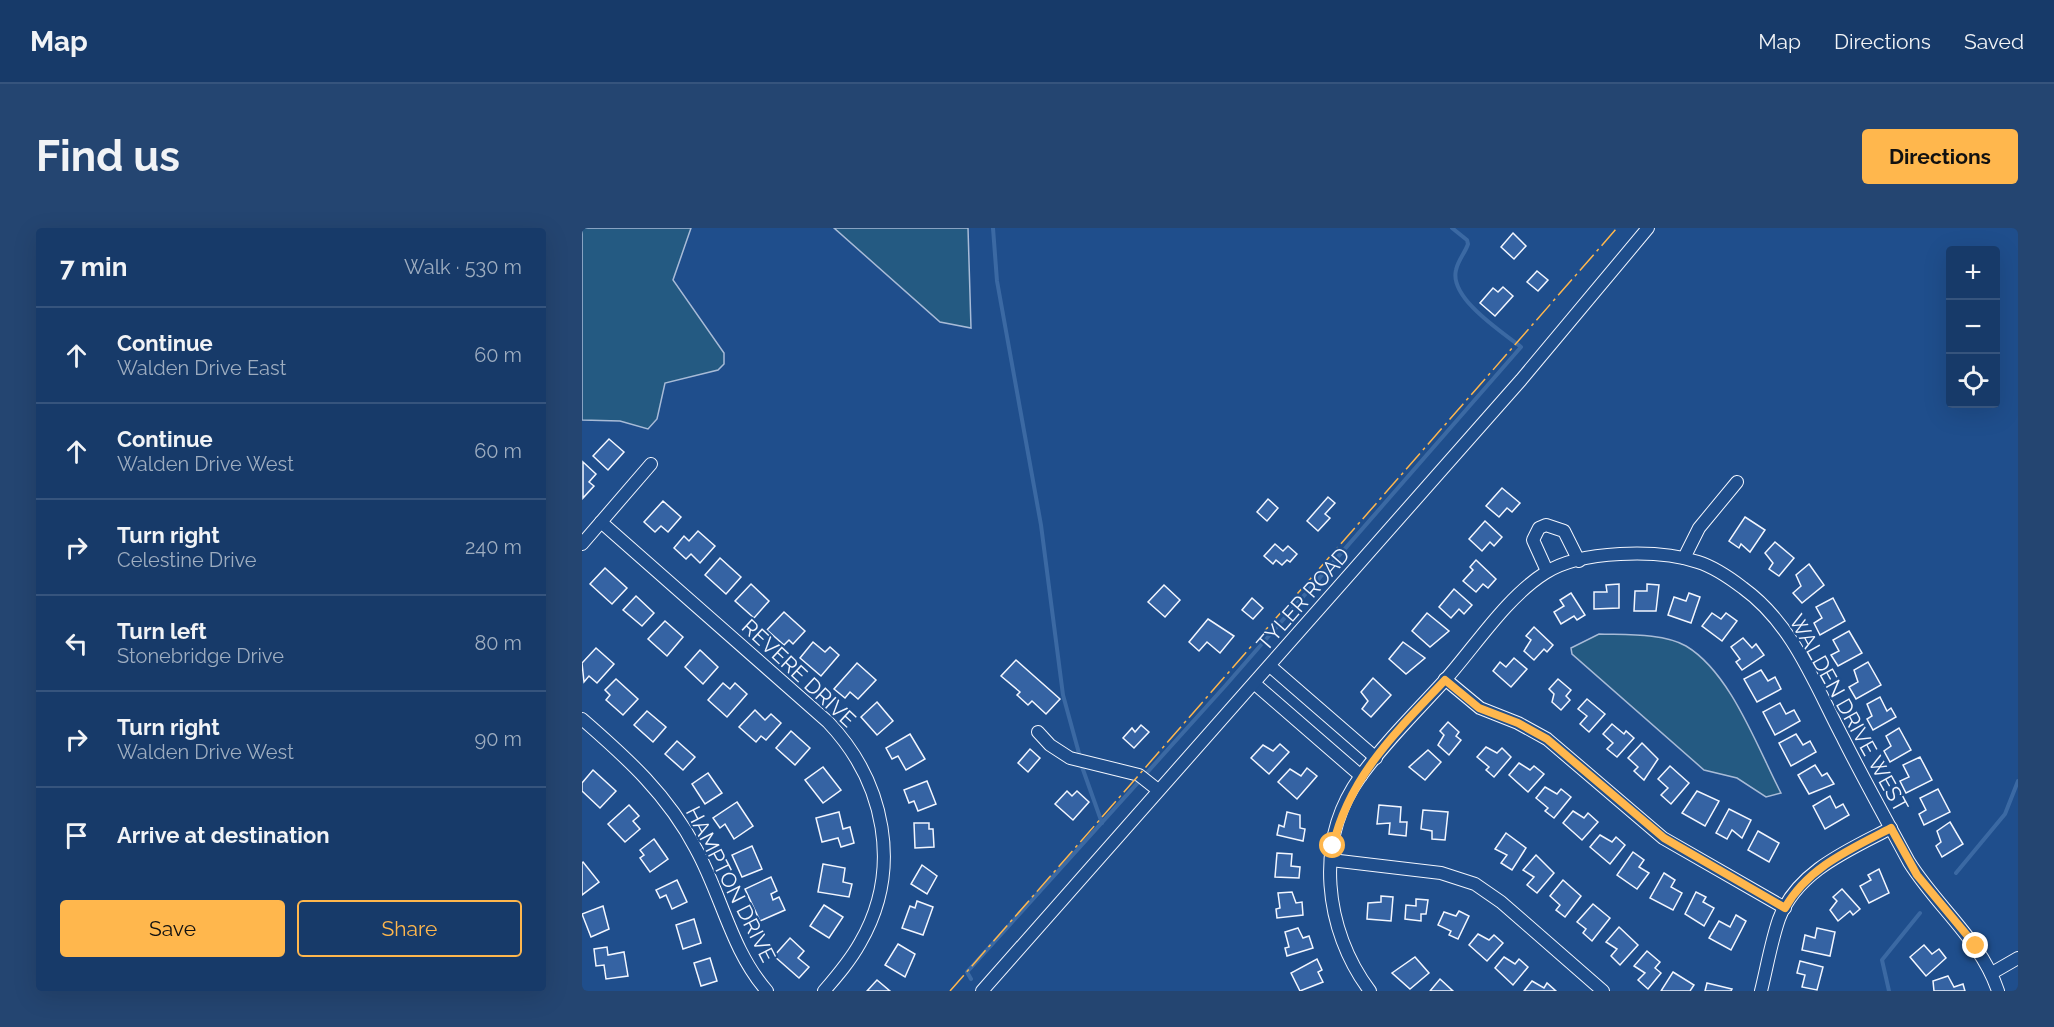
<!DOCTYPE html>
<html lang="en">
<head>
<meta charset="utf-8">
<style>
  :root { --surface:#173a69; --page:#244571; --text:#f1f3f6; --muted:#9eadc0; --line:#36547d; --accent:#ffb74d }
  body { margin:0; font-family:Raleway,sans-serif; background:var(--page); color:var(--text) }
  .controls { position:absolute; right:18px; top:18px; display:grid; overflow:hidden; border-radius:6px; box-shadow:0 6px 24px #0002 }
  .controls button { width:54px; height:54px; display:grid; place-items:center; padding:0; border:0; border-bottom:2px solid var(--line); background:var(--surface); color:var(--text); font:30px sans-serif }
  .stop { position:absolute; width:18px; height:18px; margin:-14px; border:4px solid #ffb74d; border-radius:50%; background:#fff }
  .stop.end { background:#ffb74d; border-color:#fff; box-shadow:0 2px 6px #0008 }
  .list { margin:0; padding:0; list-style:none }
  h2 { display:flex; justify-content:space-between; align-items:center; height:78px; margin:0; padding:0 24px; font-size:26px }
  h2 small { font-size:20px; font-weight:400; color:var(--muted) }
  .list li { display:grid; grid-template-columns:39px 1fr auto; gap:18px; align-items:center; box-sizing:border-box; height:96px; padding:0 24px; border-top:2px solid var(--line) }
  .list b { display:block; font-size:22px; white-space:nowrap }
  .list p { margin:0; font-size:20px; white-space:nowrap; color:var(--muted) }
  .list em { font-size:20px; font-style:normal; color:var(--muted) }
  .actions { display:flex; gap:12px; padding:18px 24px }
  .actions a { flex:1; padding:14px 0; border:2px solid var(--accent); border-radius:6px; text-align:center; font-size:21px; color:var(--accent) }
  .actions .main { background:var(--accent); color:#111 }
  .icon { flex:none; width:33px; height:33px; fill:none; stroke:currentColor; stroke-width:2; stroke-linecap:round; stroke-linejoin:round }
  .map { position:relative; flex:none; width:1436px; height:763px; overflow:hidden; border-radius:6px }
  header { display:flex; align-items:center; gap:36px; box-sizing:border-box; height:84px; padding:0 30px; background:var(--surface); border-bottom:2px solid var(--line) }
  header strong { font-size:28px }
  nav { display:flex; gap:33px; margin-inline-start:auto; font-size:21px }
  .intro { display:flex; align-items:center; justify-content:space-between; box-sizing:border-box; height:144px; padding:0 36px }
  h1 { margin:0; font-size:42px }
  .button { padding:15px 27px; border-radius:6px; background:var(--accent); color:#111; font-size:21px; font-weight:700 }
  main { display:flex; gap:36px; padding:0 36px }
  aside { flex:1; background:var(--surface); border-radius:6px; box-shadow:0 6px 24px #0002 }
  .map>svg:first-child { display:block }
  .green { fill:#245a82; stroke:#a8bbd7; stroke-width:1.5 }
  .lines { fill:none; stroke-linecap:round; stroke-linejoin:round }
  .stream { stroke:#3b69a3; stroke-width:4 }
  .building { fill:#3563a3; stroke:#f2f6ff; stroke-width:1.5 }
  .minor-casing { stroke:#f2f6ff; stroke-width:14 }
  .minor { stroke:#1f4e8c; stroke-width:12 }
  .power { stroke:#ffb74d; stroke-width:1.5; stroke-dasharray:21 4.5 3 4.5; stroke-linecap:butt }
  .route { stroke:#ffb74d; stroke-width:8 }
  .labels { text-anchor:middle; dominant-baseline:central; stroke-width:4.5; stroke-linejoin:round; paint-order:stroke }
  .street-label { font-size:21px; fill:#f2f6ff; stroke:#1f4e8c }
</style>
</head>
<body>
<header>
<strong>Map</strong>
<nav><a>Map</a><a>Directions</a><a>Saved</a></nav>
</header>
<div class="intro"><h1>Find us</h1><a class="button">Directions</a></div>
<main>
<aside>
<h2>7 min<small>Walk · 530 m</small></h2>
<ul class="list">
<li><svg class="icon" aria-label="ahead" viewBox="0 0 24 24"><path d="M12 20V5M6 11l6-6 6 6"/></svg><div><b>Continue</b><p>Walden Drive East</p></div><em>60 m</em></li>
<li><svg class="icon" aria-label="ahead" viewBox="0 0 24 24"><path d="M12 20V5M6 11l6-6 6 6"/></svg><div><b>Continue</b><p>Walden Drive West</p></div><em>60 m</em></li>
<li><svg class="icon" aria-label="right" viewBox="0 0 24 24"><path d="M7 20v-9h11M14 6l5 5-5 5"/></svg><div><b>Turn right</b><p>Celestine Drive</p></div><em>240 m</em></li>
<li><svg class="icon" aria-label="left" viewBox="0 0 24 24"><path d="M17 20v-9H6M10 6l-5 5 5 5"/></svg><div><b>Turn left</b><p>Stonebridge Drive</p></div><em>80 m</em></li>
<li><svg class="icon" aria-label="right" viewBox="0 0 24 24"><path d="M7 20v-9h11M14 6l5 5-5 5"/></svg><div><b>Turn right</b><p>Walden Drive West</p></div><em>90 m</em></li>
<li><svg class="icon" aria-label="arrive" viewBox="0 0 24 24"><path d="M6 21V4h12l-3 4 3 4H6"/></svg><div><b>Arrive at destination</b></div></li>
</ul>
<div class="actions"><a class="main">Save</a><a>Share</a></div>
</aside>
<div class="map">
<svg width="1436" height="763" viewBox="0 0 1436 763">
  <rect width="100%" height="100%" fill="#1f4e8c"/>
  <g class="green">
    <path d="M0 0H109L91 52 142 125V136L136 142 83 155 75 191 66 201 38 193 0 192Z"/>
    <path d="M252 0H386L389 100 358 94Z"/>
    <path d="M1017 406C1043 407 1081 405 1104 418 1149 445 1175 519 1199 565L1184 569 1155 550 1122 542 990 426 989 420Z"/>
  </g>
  <g class="lines">
    <g class="stream">
      <path d="M411 0 415 53 459 297 481 467 498 529"/>
      <path d="M499 536 520 595"/>
      <path d="M1374 645 1423 586 1436 553"/>
      <path d="M389 751 385 744 644 457 939 119C920 104 867 70 874 42 876 32 883 25 886 16L885 12 870 0"/>
      <path d="M1307 763 1300 732 1338 685"/>
    </g>
  </g>
  <g class="building">
    <path d="M931 5 944 18 932 31 919 19Z"/>
    <path d="M955 43 966 52 956 63 945 54Z"/>
    <path d="M921 59 931 68 913 88 898 75 911 60 916 64Z"/>
    <path d="M27 211 42 224 26 242 11 228Z"/>
    <path d="M1 234 14 246 7 254 12 258 1 270Z"/>
    <path d="M920 260 938 275 930 284 925 280 917 289 904 278Z"/>
    <path d="M746 269 753 275 743 286 748 290 736 303 725 293Z"/>
    <path d="M686 271 696 280 685 293 675 284Z"/>
    <path d="M81 273 99 289 86 304 79 298 73 304 62 294Z"/>
    <path d="M1163 289 1183 302 1168 324 1159 316 1157 320 1147 313Z"/>
    <path d="M903 293 920 309 912 318 908 314 900 323 887 311Z"/>
    <path d="M116 303 133 318 118 335 109 326 104 331 92 320 102 308 107 313Z"/>
    <path d="M1193 314 1212 330 1197 348 1187 341 1191 335 1183 325Z"/>
    <path d="M693 316 701 323 706 318 715 326 708 334 705 332 700 337 694 332 691 336 682 328Z"/>
    <path d="M138 330 159 349 144 366 123 347Z"/>
    <path d="M894 332 914 351 906 360 901 356 894 364 881 353 891 342 888 339Z"/>
    <path d="M1227 336 1242 357 1220 375 1211 365 1219 358 1214 347Z"/>
    <path d="M23 340 45 360 30 376 8 356Z"/>
    <path d="M169 356 187 373 172 390 153 373Z"/>
    <path d="M1037 356V380L1012 381V364H1025L1024 357Z"/>
    <path d="M1065 356 1077 357 1074 383H1052L1053 363H1065Z"/>
    <path d="M582 357 598 372 583 389 566 374Z"/>
    <path d="M872 361 890 377 882 386 877 381 869 390 857 379Z"/>
    <path d="M989 365 1003 387 995 392 992 388 979 396 972 384 982 378 978 372Z"/>
    <path d="M1107 365 1118 369 1109 395 1086 387 1092 369 1104 373Z"/>
    <path d="M54 368 72 385 60 398 41 382Z"/>
    <path d="M670 370 681 380 671 391 660 382Z"/>
    <path d="M1251 370 1263 393 1238 407 1232 395 1240 390 1234 379Z"/>
    <path d="M202 384 223 403 211 416 207 412 202 417 185 402Z"/>
    <path d="M845 385 867 403 848 419 830 403Z"/>
    <path d="M1130 385 1139 391 1144 385 1155 393 1140 413 1120 398Z"/>
    <path d="M626 391 652 408 638 425 625 414 617 423 607 414Z"/>
    <path d="M83 393 101 409 85 428 66 411Z"/>
    <path d="M952 399 971 417 965 424 962 421 952 432 942 423 949 412 944 408Z"/>
    <path d="M1267 403 1280 425 1256 438 1249 427 1257 423 1251 412Z"/>
    <path d="M1161 410 1170 420 1174 416 1182 427 1160 442 1154 434 1158 431 1149 419Z"/>
    <path d="M231 414 243 424 248 419 257 427 239 448 218 430Z"/>
    <path d="M821 414 843 430 824 446 807 431Z"/>
    <path d="M14 420 32 436 15 455 7 448 2 454 0 435Z"/>
    <path d="M118 422 136 439 121 456 103 439Z"/>
    <path d="M932 430 945 441 929 459 911 443 918 434 924 439Z"/>
    <path d="M434 432 478 471 464 486 450 473 446 477 435 467 438 464 419 448Z"/>
    <path d="M1286 434 1299 457 1274 471 1267 459 1276 454 1272 442Z"/>
    <path d="M275 435 294 452 276 471 268 464 263 470 252 461Z"/>
    <path d="M1179 442 1186 453 1193 449 1199 461 1175 474 1162 451Z"/>
    <path d="M791 450 809 467 789 489 780 481 786 473 779 464Z"/>
    <path d="M34 451 56 471 41 487 24 472 28 467 23 462Z"/>
    <path d="M976 451 989 462 984 468 988 472 979 482 970 474 972 466 967 461Z"/>
    <path d="M141 455 148 461 153 455 165 466 145 489 126 472Z"/>
    <path d="M1298 469 1305 483 1309 480 1314 489 1291 502 1285 491 1290 488 1285 476Z"/>
    <path d="M1005 471 1023 486 1007 504 998 496 1005 488 996 481Z"/>
    <path d="M295 474 311 493 295 507 279 489Z"/>
    <path d="M1198 475 1204 486 1212 482 1218 493 1193 507 1181 484Z"/>
    <path d="M173 482 183 492 189 486 199 495 184 512 179 508 174 514 157 499Z"/>
    <path d="M65 483 84 499 71 514 52 497Z"/>
    <path d="M866 494 877 504 874 508 879 512 867 527 856 517 862 507 858 503Z"/>
    <path d="M1030 496 1042 506 1044 503 1052 510 1035 529 1025 521 1031 515 1021 506Z"/>
    <path d="M559 497 567 504 552 520 541 510 550 500 553 504Z"/>
    <path d="M1317 500 1329 522 1308 534 1302 523 1309 518 1304 508Z"/>
    <path d="M209 503 228 520 213 537 194 520Z"/>
    <path d="M328 506 343 531 324 542 316 528 310 531 304 520Z"/>
    <path d="M1214 506 1221 517 1228 513 1234 524 1209 538 1197 515Z"/>
    <path d="M95 513 113 529 101 542 83 526Z"/>
    <path d="M1060 515 1076 531 1062 552 1052 543 1056 539 1046 530Z"/>
    <path d="M698 516 707 524 687 546 669 530 681 517 691 523Z"/>
    <path d="M904 519 915 525 920 520 929 529 912 549 904 542 907 539 895 529Z"/>
    <path d="M448 521 458 530 446 544 436 535Z"/>
    <path d="M846 522 859 534 843 552 827 539Z"/>
    <path d="M1338 529 1350 552 1324 565 1318 553 1327 549 1321 537Z"/>
    <path d="M937 535 948 542 952 538 962 546 946 564 927 547Z"/>
    <path d="M1233 537 1240 548 1245 545 1252 556 1227 566 1216 547Z"/>
    <path d="M1088 538 1107 555 1089 576 1079 567 1086 560 1076 551Z"/>
    <path d="M241 539 259 562 241 575 223 552Z"/>
    <path d="M725 540 735 548 715 571 696 554 708 541 719 548Z"/>
    <path d="M11 542 34 563 18 580 0 563V555Z"/>
    <path d="M126 545 140 565 123 576 110 556Z"/>
    <path d="M345 553 354 576 336 583 332 573 327 575 322 562Z"/>
    <path d="M963 559 975 566 979 561 989 569 972 590 963 583 966 580 954 570Z"/>
    <path d="M1356 561 1368 584 1342 597 1337 586 1344 582 1338 570Z"/>
    <path d="M485 563 490 568 495 563 507 574 491 592 473 576Z"/>
    <path d="M1115 563 1137 573 1123 598 1100 585Z"/>
    <path d="M1248 568 1254 580 1261 576 1267 587 1243 601 1231 578Z"/>
    <path d="M155 574 171 598 152 611 143 596 138 600 131 590Z"/>
    <path d="M47 577 57 588 51 593 58 601 43 614 26 596Z"/>
    <path d="M797 577 819 579 818 594H825L824 608 807 606 808 595 795 596Z"/>
    <path d="M1147 581 1169 592 1160 610 1150 602 1145 611 1134 605Z"/>
    <path d="M841 582 866 584 863 612 850 611V603L839 601Z"/>
    <path d="M991 583 1002 590 1006 585 1016 594 1000 612 981 595Z"/>
    <path d="M257 584 261 601 268 599 272 615 259 619 256 610 240 614 234 590Z"/>
    <path d="M705 584 718 587V600L723 601 721 613 695 607 697 597 702 599Z"/>
    <path d="M1368 594 1381 616 1360 629 1354 618 1359 614 1355 603Z"/>
    <path d="M332 595H347V601H351L352 619 333 620Z"/>
    <path d="M1176 603 1197 615 1187 634 1166 622Z"/>
    <path d="M924 605 944 620 930 642 919 635 925 627 913 621Z"/>
    <path d="M1018 607 1030 614 1034 609 1043 617 1028 636 1008 619Z"/>
    <path d="M72 611 86 631 68 644 58 630 62 627 58 622Z"/>
    <path d="M170 618 180 641 160 649 150 627Z"/>
    <path d="M1051 624 1062 632 1057 639 1067 645 1055 661 1035 647Z"/>
    <path d="M695 625 710 626 709 638 718 639 717 650 693 649Z"/>
    <path d="M954 627 972 645 955 665 945 657 952 649 941 642Z"/>
    <path d="M1 634 17 654 0 667V635Z"/>
    <path d="M241 636 263 640 261 654 270 656 267 669 236 664Z"/>
    <path d="M340 637 355 648 345 666 329 656Z"/>
    <path d="M1297 641 1307 665 1287 675 1278 658 1289 652 1286 647Z"/>
    <path d="M1082 645 1093 652 1089 659 1100 665 1091 682 1068 670Z"/>
    <path d="M189 649 195 663 189 666 191 672 197 669 203 682 178 693 163 661Z"/>
    <path d="M95 652 105 674 90 681 84 667 78 670 74 662Z"/>
    <path d="M981 652 999 668 983 689 974 682 978 677 968 668Z"/>
    <path d="M1260 661 1278 681 1271 687 1268 683 1256 693 1248 682 1255 673 1251 669Z"/>
    <path d="M710 664 714 675 720 674 721 687 695 690 694 681 698 680 696 665Z"/>
    <path d="M1114 664 1124 669 1121 674 1132 680 1122 698 1103 686Z"/>
    <path d="M799 668 811 669 809 693 785 691 786 675 799 674Z"/>
    <path d="M834 671 846 672 844 686H839V693L823 691 824 677 834 678Z"/>
    <path d="M335 673 351 679 341 707 320 700 328 678 333 680Z"/>
    <path d="M1011 676 1028 690 1010 713 1001 705 1004 701 995 694Z"/>
    <path d="M242 677 261 689 247 710 228 698Z"/>
    <path d="M21 678 27 701 9 709 0 686Z"/>
    <path d="M877 683 887 688 876 711 867 707 869 703 856 697 862 684 874 688Z"/>
    <path d="M1154 687 1164 693 1149 722 1127 710 1137 693 1148 699Z"/>
    <path d="M112 691 119 715 101 721 94 697Z"/>
    <path d="M1037 699 1056 717 1038 737 1029 728 1035 721 1024 714Z"/>
    <path d="M716 700 721 710 727 708 731 720 705 728 703 720 707 719 703 704Z"/>
    <path d="M1235 700 1253 704 1248 728 1220 722 1223 707 1233 710Z"/>
    <path d="M896 706 907 712 912 707 921 715 905 733 887 717Z"/>
    <path d="M208 710 222 723 216 730 227 739 217 750 192 728Z"/>
    <path d="M316 716 333 726 323 749 303 737Z"/>
    <path d="M1342 717 1350 726 1357 721 1364 730 1344 748 1328 729Z"/>
    <path d="M25 719 26 727 42 724 46 748 24 751 22 737 14 738 12 721Z"/>
    <path d="M1065 723 1078 734 1073 740 1079 745 1066 761 1056 752 1063 745 1052 738Z"/>
    <path d="M833 729 847 745 828 761 810 745Z"/>
    <path d="M922 729 933 736 937 731 946 739 931 757 913 740Z"/>
    <path d="M128 730 135 753 119 758 112 735Z"/>
    <path d="M735 731 740 742 736 744 741 754 718 763 709 745Z"/>
    <path d="M1218 733 1241 739 1235 762 1220 759 1223 747 1215 745Z"/>
    <path d="M1091 744 1112 757 1108 763H1079Z"/>
    <path d="M1366 748 1372 759 1381 756 1383 763H1352L1351 753Z"/>
    <path d="M858 751 871 763H848Z"/>
    <path d="M295 752 308 763H285Z"/>
    <path d="M950 753 962 760 965 755 974 763H942Z"/>
    <path d="M1125 755 1150 761 1149 763H1123Z"/>
  </g>
  <g class="lines">
    <defs>
      <g id="minor">
        <path d="M19 294 246 494C303 554 321 641 278 715 268 733 255 748 242 763"/>
        <path d="M0 316 69 236"/>
        <path d="M1102 330 1117 300 1155 254"/>
        <path d="M965 343 951 312 957 300 964 297 982 303 997 333"/>
        <path d="M688 438 794 530"/>
        <path d="M863 451 898 480 936 495 965 511 1081 610 1203 680"/>
        <path d="M673 456 779 548"/>
        <path d="M0 491C45 530 86 567 114 621 140 668 149 722 185 763"/>
        <path d="M456 504 468 517 488 530 557 547 576 562"/>
        <path d="M749 632 859 645 893 656 919 674 1021 763"/>
        <path d="M1410 745 1436 730"/>
        <path d="M400 763 939 152 1066 0"/>
        <path d="M788 763C742 702 732 613 778 549 803 514 835 483 864 451 894 417 925 369 963 345 998 322 1077 321 1116 334 1132 339 1148 350 1161 360 1211 396 1233 457 1261 510 1282 552 1305 593 1327 634 1355 679 1399 712 1416 763"/>
        <path d="M1179 763C1185 739 1189 714 1197 691 1215 643 1267 622 1309 600"/>
      </g>
    </defs>
    <use href="#minor" class="minor-casing"/>
    <use href="#minor" class="minor"/>
    <path class="power" d="M368 763 1035 0"/>
  </g>
  <g class="lines">
    <path class="route" d="M751 618C767 548 816 502 863 452L897 480 936 495 965 511 1082 610 1203 680C1226 639 1269 621 1309 600L1335 647 1394 718"/>
  </g>
  <g class="labels">
    <g class="street-label">
      <text transform="translate(721 371) rotate(-49)">TYLER ROAD</text>
      <text transform="translate(217 445) rotate(43)">REVERE DRIVE</text>
      <text transform="translate(1267 485) rotate(61)">WALDEN DRIVE WEST</text>
      <text transform="translate(149 656) rotate(63)">HAMPTON DRIVE</text>
    </g>
  </g>
</svg>
<div class="controls">
<button>+</button>
<button>−</button>
<button><svg class="icon" aria-label="locate" viewBox="0 0 24 24"><circle cx="12" cy="12" r="6"/><path d="M12 2v4M12 18v4M2 12h4M18 12h4"/></svg></button>
</div>
<div class="stop" style="left:751px;top:618px"></div>
<div class="stop end" style="left:1394px;top:718px"></div>
</div>
</main>
</body>
</html>
